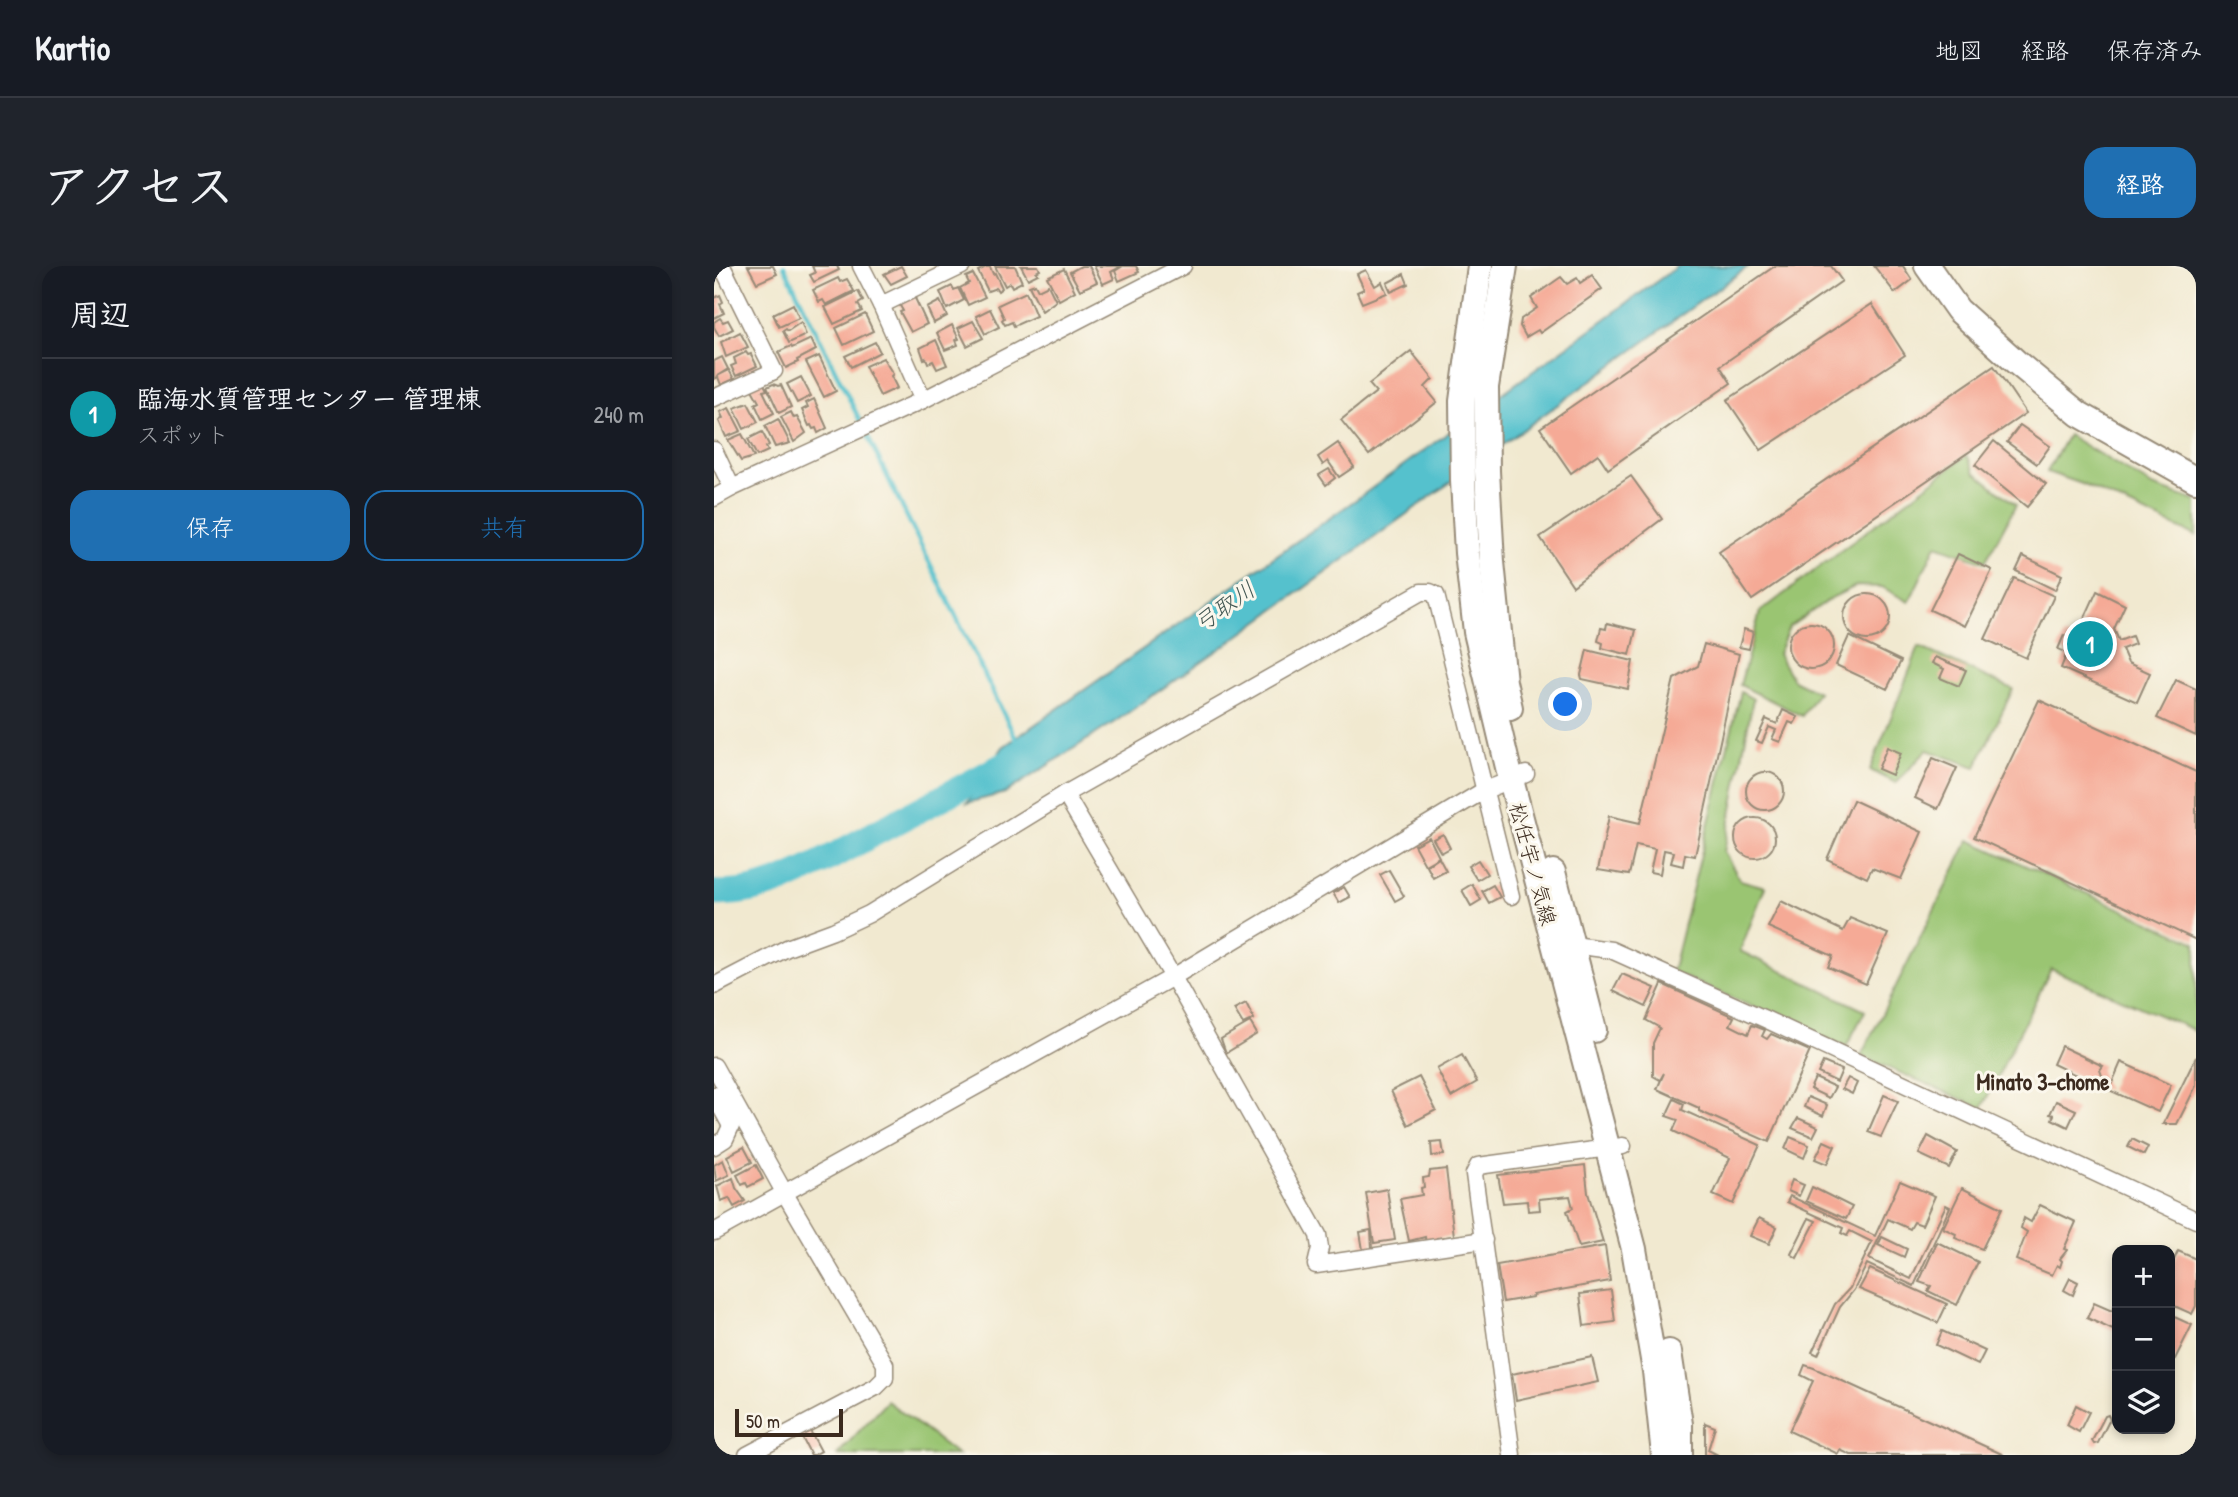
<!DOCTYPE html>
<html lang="ja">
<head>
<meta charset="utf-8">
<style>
  :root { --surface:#171b24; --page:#20242c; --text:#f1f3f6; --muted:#9ea1a6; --line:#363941; --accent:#1f6fb2 }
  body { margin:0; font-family:"Patrick Hand","Klee One",sans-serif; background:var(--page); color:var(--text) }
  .controls { position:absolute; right:21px; bottom:21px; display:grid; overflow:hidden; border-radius:14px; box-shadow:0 4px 10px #0003 }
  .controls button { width:63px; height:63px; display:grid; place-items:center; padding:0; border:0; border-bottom:2px solid var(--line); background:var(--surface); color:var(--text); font:35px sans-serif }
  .scale { position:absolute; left:21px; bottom:18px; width:108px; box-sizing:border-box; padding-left:7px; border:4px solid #3b2a1e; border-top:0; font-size:19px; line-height:24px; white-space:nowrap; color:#3b2a1e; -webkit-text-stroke:5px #fbf7ec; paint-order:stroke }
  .you { position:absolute; left:852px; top:439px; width:24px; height:24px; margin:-18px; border:5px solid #fff; border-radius:50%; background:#1a73e8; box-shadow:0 0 0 10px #1a73e833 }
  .badge { display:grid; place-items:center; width:46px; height:46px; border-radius:50%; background:var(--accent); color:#fff; font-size:23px; font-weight:700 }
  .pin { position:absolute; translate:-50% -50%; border:4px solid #fff; box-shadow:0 2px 7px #0006 }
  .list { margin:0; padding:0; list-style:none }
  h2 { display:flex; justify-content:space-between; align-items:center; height:91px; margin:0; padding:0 28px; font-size:30px }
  h2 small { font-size:23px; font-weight:400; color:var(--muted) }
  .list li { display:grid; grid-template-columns:46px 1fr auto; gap:21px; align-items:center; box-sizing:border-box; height:112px; padding:0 28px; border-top:2px solid var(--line) }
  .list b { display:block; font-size:26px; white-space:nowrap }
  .list p { margin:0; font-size:23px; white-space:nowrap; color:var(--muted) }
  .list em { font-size:23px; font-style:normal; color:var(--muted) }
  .actions { display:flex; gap:14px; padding:21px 28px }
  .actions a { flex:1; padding:16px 0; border:2px solid var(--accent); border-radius:21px; text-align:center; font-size:24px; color:var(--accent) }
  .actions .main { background:var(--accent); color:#fff }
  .icon { flex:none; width:38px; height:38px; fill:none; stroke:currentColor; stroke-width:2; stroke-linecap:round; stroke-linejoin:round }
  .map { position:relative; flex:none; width:1482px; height:1189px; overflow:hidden; border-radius:21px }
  header { display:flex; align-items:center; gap:42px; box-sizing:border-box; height:98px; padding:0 35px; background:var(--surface); border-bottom:2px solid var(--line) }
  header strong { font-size:33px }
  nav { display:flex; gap:38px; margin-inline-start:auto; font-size:24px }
  .intro { display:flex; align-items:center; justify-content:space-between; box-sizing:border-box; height:168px; padding:0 42px }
  h1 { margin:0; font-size:49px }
  .button { padding:18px 32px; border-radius:21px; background:var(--accent); color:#fff; font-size:24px; font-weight:700 }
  main { display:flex; gap:42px; padding:0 42px }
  aside { flex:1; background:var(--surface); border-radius:21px; box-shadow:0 4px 10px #0003 }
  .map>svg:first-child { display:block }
  .green { fill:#9ac572; stroke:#6a7848; stroke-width:2 }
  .water { fill:#54c1cd; stroke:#487676; stroke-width:2 }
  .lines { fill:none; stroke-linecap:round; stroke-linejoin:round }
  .stream { stroke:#54c1cd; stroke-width:4.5 }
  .river { stroke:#54c1cd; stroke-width:26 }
  .building { fill:#f5aa96 }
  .street-casing { stroke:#968a77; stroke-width:19 }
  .primary-casing { stroke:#968a77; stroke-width:28 }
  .street { stroke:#fff; stroke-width:16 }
  .primary { stroke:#fff; stroke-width:24 }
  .labels { text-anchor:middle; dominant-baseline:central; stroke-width:6; stroke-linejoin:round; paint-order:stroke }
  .street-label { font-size:21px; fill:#3b2a1e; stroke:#fbf7ec }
  .water-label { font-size:23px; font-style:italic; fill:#425753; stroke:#fbf7ec }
  .neighbourhood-label { font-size:23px; font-weight:bold; fill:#3b2a1e; stroke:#fbf7ec }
</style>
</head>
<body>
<header>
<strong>Kartio</strong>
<nav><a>地図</a><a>経路</a><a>保存済み</a></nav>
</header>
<div class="intro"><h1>アクセス</h1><a class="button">経路</a></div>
<main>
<aside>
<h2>周辺<small></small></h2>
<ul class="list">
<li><span class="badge" style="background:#0f9aa8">1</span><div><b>臨海水質管理センター 管理棟</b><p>スポット</p></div><em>240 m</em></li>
</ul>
<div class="actions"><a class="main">保存</a><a>共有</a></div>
</aside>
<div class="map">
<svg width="1482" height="1189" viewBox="0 0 1482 1189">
  <rect width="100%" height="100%" fill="#fbf7ec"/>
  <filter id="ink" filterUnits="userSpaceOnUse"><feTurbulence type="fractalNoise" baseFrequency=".0143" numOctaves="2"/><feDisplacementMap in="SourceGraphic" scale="14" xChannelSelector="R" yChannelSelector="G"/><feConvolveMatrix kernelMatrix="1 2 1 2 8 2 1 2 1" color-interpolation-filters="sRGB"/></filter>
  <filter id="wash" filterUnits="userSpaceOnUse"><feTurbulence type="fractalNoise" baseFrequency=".00686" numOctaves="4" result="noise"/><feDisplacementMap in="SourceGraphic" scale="28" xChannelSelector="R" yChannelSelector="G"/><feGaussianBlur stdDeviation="1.57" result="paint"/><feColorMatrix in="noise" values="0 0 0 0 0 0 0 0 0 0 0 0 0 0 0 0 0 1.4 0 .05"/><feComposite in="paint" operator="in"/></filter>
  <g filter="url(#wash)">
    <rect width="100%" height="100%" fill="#f1e9d0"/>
    <g class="green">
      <path d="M1354 169 1438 220 1482 235V270L1368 218 1333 206Z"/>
      <path d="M1253 189 1261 206 1302 239 1271 296 1222 279 1195 336 1168 321 1142 320 1119 331 1075 361 1064 388 1079 414 1104 426 1088 450 1026 419 1046 346Z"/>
      <path d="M1205 381 1299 423 1262 501 1213 484 1182 517 1156 504Z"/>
      <path d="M1027 426 1039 433 1010 586 1026 614 1051 621 1026 685 1151 745 1132 781 958 706Z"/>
      <path d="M1255 574 1482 677V765L1337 703 1268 842 1147 790Z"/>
      <path d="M173 1135 244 1189H123Z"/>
    </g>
    <path class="water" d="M964 0H1035L520 373 402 455 291 527 253 537 289 481 650 228Z"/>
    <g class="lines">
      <path class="stream" d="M70 0 304 477"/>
      <path class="river" d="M0 627C58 631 119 589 169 563 214 539 259 515 303 492"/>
    </g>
    <g id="blocks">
      <g class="building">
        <path d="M34 0H59L63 8 43 17Z"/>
        <path d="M98 0H123L125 4 100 16 96 9 101 7Z"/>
        <path d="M187 0 193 10 177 18 170 8Z"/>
        <path d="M281 0H301L308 16 298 21 296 17 291 20Z"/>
        <path d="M307 0H324L326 4 322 6 324 8 314 13Z"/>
        <path d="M367 0H375L383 16 366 24 356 6Z"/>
        <path d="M380 0H408L397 6 400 13 389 18Z"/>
        <path d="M409 0H422L425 6 405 15 401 5Z"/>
        <path d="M1061 0H1117L1128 15 1006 100 1017 117 894 203 884 188 857 207 826 162Z"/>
        <path d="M1160 0H1189L1198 14 1181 27Z"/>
        <path d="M272 1H276L279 8 281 7 288 22 284 25 282 22 274 25 264 5Z"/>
        <path d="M350 3 361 25 345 34 333 11Z"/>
        <path d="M652 4 661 20 668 16 673 27 648 37 643 26 650 23 643 8Z"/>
        <path d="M259 8 271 31 254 39 246 22 255 17 252 11Z"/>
        <path d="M690 8 694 18 677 26 673 17Z"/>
        <path d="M878 9 888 23 826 67 824 64 812 71 806 60 807 53 823 42 817 32 847 11 853 18 863 12 866 17Z"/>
        <path d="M124 12 126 16 133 13 140 25 112 39 109 34 105 36 99 24Z"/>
        <path d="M321 18 324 24 334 19 342 35 328 45 315 20Z"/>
        <path d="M238 20 240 24 244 22 250 34 233 43 226 26Z"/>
        <path d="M144 25 149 35 144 38 148 45 120 58 111 41Z"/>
        <path d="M312 26 322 50 300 60 298 56 291 59 288 54 290 52 284 39Z"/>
        <path d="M6 29 9 36 6 38 10 47 0 52V32Z"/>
        <path d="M200 30 213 58 197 66 186 46 189 45 185 38Z"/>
        <path d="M226 35 233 50 220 57 213 42Z"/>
        <path d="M79 38 85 52 65 61 59 48Z"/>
        <path d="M1158 38 1191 89 1047 184 1013 134Z"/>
        <path d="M276 43 285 61 271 68 262 50Z"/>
        <path d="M151 48 159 65 130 79 122 62Z"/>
        <path d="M6 52 9 56 14 54 19 63 5 70 0 61V56Z"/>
        <path d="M259 55 269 72 253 80 244 62Z"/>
        <path d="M87 56 92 69 75 77 69 65 72 63 74 65Z"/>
        <path d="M238 59 245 73 242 74 244 79 231 84 223 67Z"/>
        <path d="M26 66 34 81 12 91 7 76Z"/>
        <path d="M97 73 102 84 83 94 84 96 72 102 64 86 77 80 78 82Z"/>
        <path d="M222 74 233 99 223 103 219 95 214 97 212 92 210 93 206 82Z"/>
        <path d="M161 76 166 86 137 101 131 90Z"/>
        <path d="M697 85 719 113 711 121 723 136 655 189 627 154 662 126 655 118Z"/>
        <path d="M32 86 34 89 37 88 43 100 22 110 17 100 22 98 20 92Z"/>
        <path d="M105 90 122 125 110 131 92 96Z"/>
        <path d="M8 91 14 103 3 110 15 104 20 113 7 119 4 111 0 113V95Z"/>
        <path d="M169 92 179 108 177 110 183 122 166 130 151 100Z"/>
        <path d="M1280 100 1312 147 1038 334 1005 286Z"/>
        <path d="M87 111 97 130 83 137 73 118Z"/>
        <path d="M48 114 53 124 49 125 60 147 48 153 41 138 45 136 36 120Z"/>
        <path d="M59 118 64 120 67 119 77 141 65 147 53 121Z"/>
        <path d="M100 133 113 162 104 167 102 162 99 163 97 159 95 160 88 144 94 141 92 137Z"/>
        <path d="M34 137 44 156 30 163 20 142Z"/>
        <path d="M15 142 27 165 12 171 5 155 9 152 6 146Z"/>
        <path d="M77 146 80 152 83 151 92 167 80 176 67 151Z"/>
        <path d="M64 153 76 177 61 181 51 160Z"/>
        <path d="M1306 159 1336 180 1323 198 1293 176Z"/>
        <path d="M48 166 55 179 52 181 54 185 43 190 34 173Z"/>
        <path d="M28 168 40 191 27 195 14 174Z"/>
        <path d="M1280 175 1332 218 1313 241 1261 199Z"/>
        <path d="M624 177 640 201 625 211 614 195 609 199 604 191Z"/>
        <path d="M615 203 621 212 612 219 605 209Z"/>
        <path d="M917 210 948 253 859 320 826 271Z"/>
        <path d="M1244 288 1278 304 1251 360 1216 344Z"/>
        <path d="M1309 290 1348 309 1341 324 1302 305Z"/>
        <path d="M1300 312 1340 330 1312 392 1271 373Z"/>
        <path d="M1383 325 1411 339 1400 363 1405 375 1418 370 1421 378 1408 383 1414 397 1436 407 1423 436 1347 402 1353 387 1344 383 1350 369 1361 373Z"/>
        <circle cx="1153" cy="351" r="23"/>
        <path d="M893 357 922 364 916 389 888 382 889 377 884 375 887 362 892 363Z"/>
        <circle cx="1097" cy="380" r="23"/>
        <path d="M1030 363 1039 366 1035 383 1025 381Z"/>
        <path d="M1135 370 1187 395 1173 423 1122 399Z"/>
        <path d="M990 378 1025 388 981 590 971 588 969 600 957 597 960 586 950 584 946 608 936 606 941 583 922 579 915 609 884 604 895 550 926 557 960 413 984 400Z"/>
        <path d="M873 384 919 395 914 423 868 413 867 409Z"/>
        <path d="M1221 391 1252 404 1245 420 1226 412 1230 403 1218 397Z"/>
        <path d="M1462 414 1482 423V470L1443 452Z"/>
        <path d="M1325 434 1482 506V674L1260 571Z"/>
        <path d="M1069 444 1084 451 1080 458 1075 456 1066 476 1058 473 1062 464 1055 461 1048 477 1042 475 1052 453 1063 458Z"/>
        <path d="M1173 481 1187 487 1178 509 1164 503Z"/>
        <path d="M1219 492 1243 502 1224 543 1201 532Z"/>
        <circle cx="1051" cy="525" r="19"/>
        <path d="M1139 534 1208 566 1187 613 1158 602 1153 612 1113 593Z"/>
        <circle cx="1041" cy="572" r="20"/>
        <path d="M729 568 736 582 727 587 719 573Z"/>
        <path d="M715 571 725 591 711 599 700 579Z"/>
        <path d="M725 592 732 605 719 612 713 600Z"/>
        <path d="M764 594 773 608 763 614 754 600Z"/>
        <path d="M675 604 690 630 681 635 666 609Z"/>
        <path d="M758 618 767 634 757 640 748 624Z"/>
        <path d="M779 619 786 631 775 637 768 625Z"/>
        <path d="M630 621 636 631 625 637 619 627Z"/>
        <path d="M1067 635 1129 665 1136 652 1174 668 1152 718 1114 701 1119 690 1054 661Z"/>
        <path d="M908 708 941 722 932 741 899 725Z"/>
        <path d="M948 718 1020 751 1016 759 1034 768 1038 759 1051 764 1048 770 1053 773 1057 768 1096 785 1055 876 985 845V842L943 823 950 807 946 814 939 810V777L946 762 932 754Z"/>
        <path d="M532 737 540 753 529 758 520 743Z"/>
        <path d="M536 756 543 768 512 787 507 773Z"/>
        <path d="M1347 780 1389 800 1386 804 1393 824 1339 798Z"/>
        <path d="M748 789 763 816 737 831 723 803Z"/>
        <path d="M1482 791V820L1463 858H1449Z"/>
        <path d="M1109 796 1128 804 1123 816 1104 807Z"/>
        <path d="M1407 796 1457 819 1444 846 1395 824Z"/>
        <path d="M705 811 722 844 694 859 677 825Z"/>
        <path d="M1101 812 1121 821 1115 832 1096 823Z"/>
        <path d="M1134 812 1143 817 1138 828 1128 823Z"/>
        <path d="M1170 829 1184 835 1167 871 1154 866Z"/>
        <path d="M1094 831 1113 839 1109 850 1090 841Z"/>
        <path d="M960 833 970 838 968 844 1046 879 1019 938 999 929 1016 892 959 865 964 854 952 850Z"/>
        <path d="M1342 835 1362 844 1354 861 1338 853 1340 849 1336 848Z"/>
        <path d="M1084 852 1104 861 1099 871 1078 862Z"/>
        <path d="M1214 870 1243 886 1235 902 1205 888Z"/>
        <path d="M1076 871 1095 879 1090 892 1071 883Z"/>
        <path d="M1418 873 1434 881 1430 889 1414 881Z"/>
        <path d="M1110 875 1121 880 1113 898 1101 893Z"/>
        <path d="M728 876 730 889 718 890 717 877Z"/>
        <path d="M30 881 38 896 20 905 13 890Z"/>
        <path d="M9 894 15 909 2 915 0 899Z"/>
        <path d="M42 899 49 913 34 921 32 917 28 919 23 909Z"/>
        <path d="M871 899 874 927 889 976 865 981 853 945 859 942 856 930 825 933 826 944 814 945 813 935 789 937 784 909Z"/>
        <path d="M732 903 740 970 723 972V974L712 977 711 971 695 975 686 933 708 929 707 922 710 921 709 912 715 911 716 905Z"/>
        <path d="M19 912 22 922 31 935 20 941 15 932 7 935 3 920Z"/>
        <path d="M1078 914 1090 919 1085 930 1074 925Z"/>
        <path d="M1186 915 1221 930 1208 959 1200 956 1196 963 1174 953 1155 993 1197 1013 1232 939 1236 941 1200 1020 1153 998 1140 1024 1126 1041 1104 1089 1098 1086 1121 1038 1136 1022 1158 976 1136 965 1133 970 1127 967 1129 962 1073 936 1076 930 1161 970Z"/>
        <path d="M1098 921 1138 941 1132 953 1092 935Z"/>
        <path d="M1248 922 1288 942 1268 983 1241 972 1242 968 1229 962Z"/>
        <path d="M673 923 681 974 660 977 652 927Z"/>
        <path d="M1326 939 1362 956 1350 983 1353 984 1346 993 1348 995 1346 1001 1343 999 1338 1009 1302 994 1313 966 1307 962 1310 952 1317 956Z"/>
        <path d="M1045 952 1063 961 1055 978 1036 970Z"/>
        <path d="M1095 952 1102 955 1083 992 1077 988Z"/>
        <path d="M657 964 658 983 649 984 646 966Z"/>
        <path d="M1168 971 1193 983 1190 991 1164 979Z"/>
        <path d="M1223 976 1264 996 1243 1039 1214 1025 1217 1020 1205 1016Z"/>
        <path d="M891 980 896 1015 819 1029V1031L789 1036 783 999Z"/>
        <path d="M1464 985 1482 993V1040L1478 1048 1456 1038V1003Z"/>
        <path d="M1156 1003 1233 1038 1224 1057 1145 1023Z"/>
        <path d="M1356 1012 1364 1016 1359 1029 1350 1024Z"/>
        <path d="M897 1024 901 1056 870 1060 866 1028Z"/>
        <path d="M1403 1036V1066L1373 1052 1380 1037 1398 1045Z"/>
        <path d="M1456 1049 1478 1059 1461 1093 1456 1091Z"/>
        <path d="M1228 1065 1271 1085 1264 1099 1222 1079Z"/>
        <path d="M878 1091 884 1116 802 1134 798 1108Z"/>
        <path d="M1091 1099 1100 1102 1290 1189H1137L1126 1184 1124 1188 1075 1165 1099 1115 1087 1109Z"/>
        <path d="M1362 1139 1375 1146 1365 1166 1353 1159Z"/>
        <path d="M1394 1149 1396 1153 1384 1177 1380 1178 1378 1175 1391 1150Z"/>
        <path d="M991 1157 1001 1161 994 1184 1004 1189H991Z"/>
        <path d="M94 1161 107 1185 100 1189H97L85 1166Z"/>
      </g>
    </g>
  </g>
  <g filter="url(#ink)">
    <use href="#blocks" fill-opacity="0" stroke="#968a77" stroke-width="2"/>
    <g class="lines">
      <defs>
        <g id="street">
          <path d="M147 0 167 39 209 134"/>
          <path d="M167 39 248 0"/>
          <path d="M0 132 60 105 8 0"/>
          <path d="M0 184 18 222"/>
          <path d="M0 232 18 222 209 134 469 0"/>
          <path d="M351 528 459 711 604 969 606 982 602 999 770 974"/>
          <path d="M851 680 859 679 897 684 1051 753 1482 954"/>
          <path d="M0 720 73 682 119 665 155 648 351 528 707 326H716L722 329 797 630"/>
          <path d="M0 800 70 926 171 1098V1112L162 1121 33 1189"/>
          <path d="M0 829 17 860 11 873 0 880"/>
          <path d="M0 966 459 711 769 525 812 508"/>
          <path d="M798 1189 760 908 764 900 909 880"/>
        </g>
        <g id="primary">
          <path d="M766 0 748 135 749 215 753 287 762 366 797 514 920 983 941 1105 950 1189"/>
          <path d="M791 0 772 121 773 205 778 296 790 416 796 442"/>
          <path d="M1213 0 1244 44 1302 96 1365 148 1482 214"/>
          <path d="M839 606 880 764"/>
          <path d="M955 1086 966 1158V1189"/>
        </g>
      </defs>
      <use href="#street" class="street-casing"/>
      <use href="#primary" class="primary-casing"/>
      <use href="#street" class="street"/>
      <use href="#primary" class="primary"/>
    </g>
  </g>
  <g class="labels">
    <g class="street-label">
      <text transform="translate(819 598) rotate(75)">松任宇ノ気線</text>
    </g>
    <g class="water-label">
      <text transform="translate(510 340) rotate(-35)">弓取川</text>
    </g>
    <g class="neighbourhood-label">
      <text x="1329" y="815">Minato 3-chome</text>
    </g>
  </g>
</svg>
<div class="controls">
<button>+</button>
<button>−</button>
<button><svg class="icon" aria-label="layers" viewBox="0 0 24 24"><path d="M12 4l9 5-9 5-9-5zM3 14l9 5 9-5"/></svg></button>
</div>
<div class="scale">50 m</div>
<div class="you"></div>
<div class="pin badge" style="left:1376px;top:378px;background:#0f9aa8">1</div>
</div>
</main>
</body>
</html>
